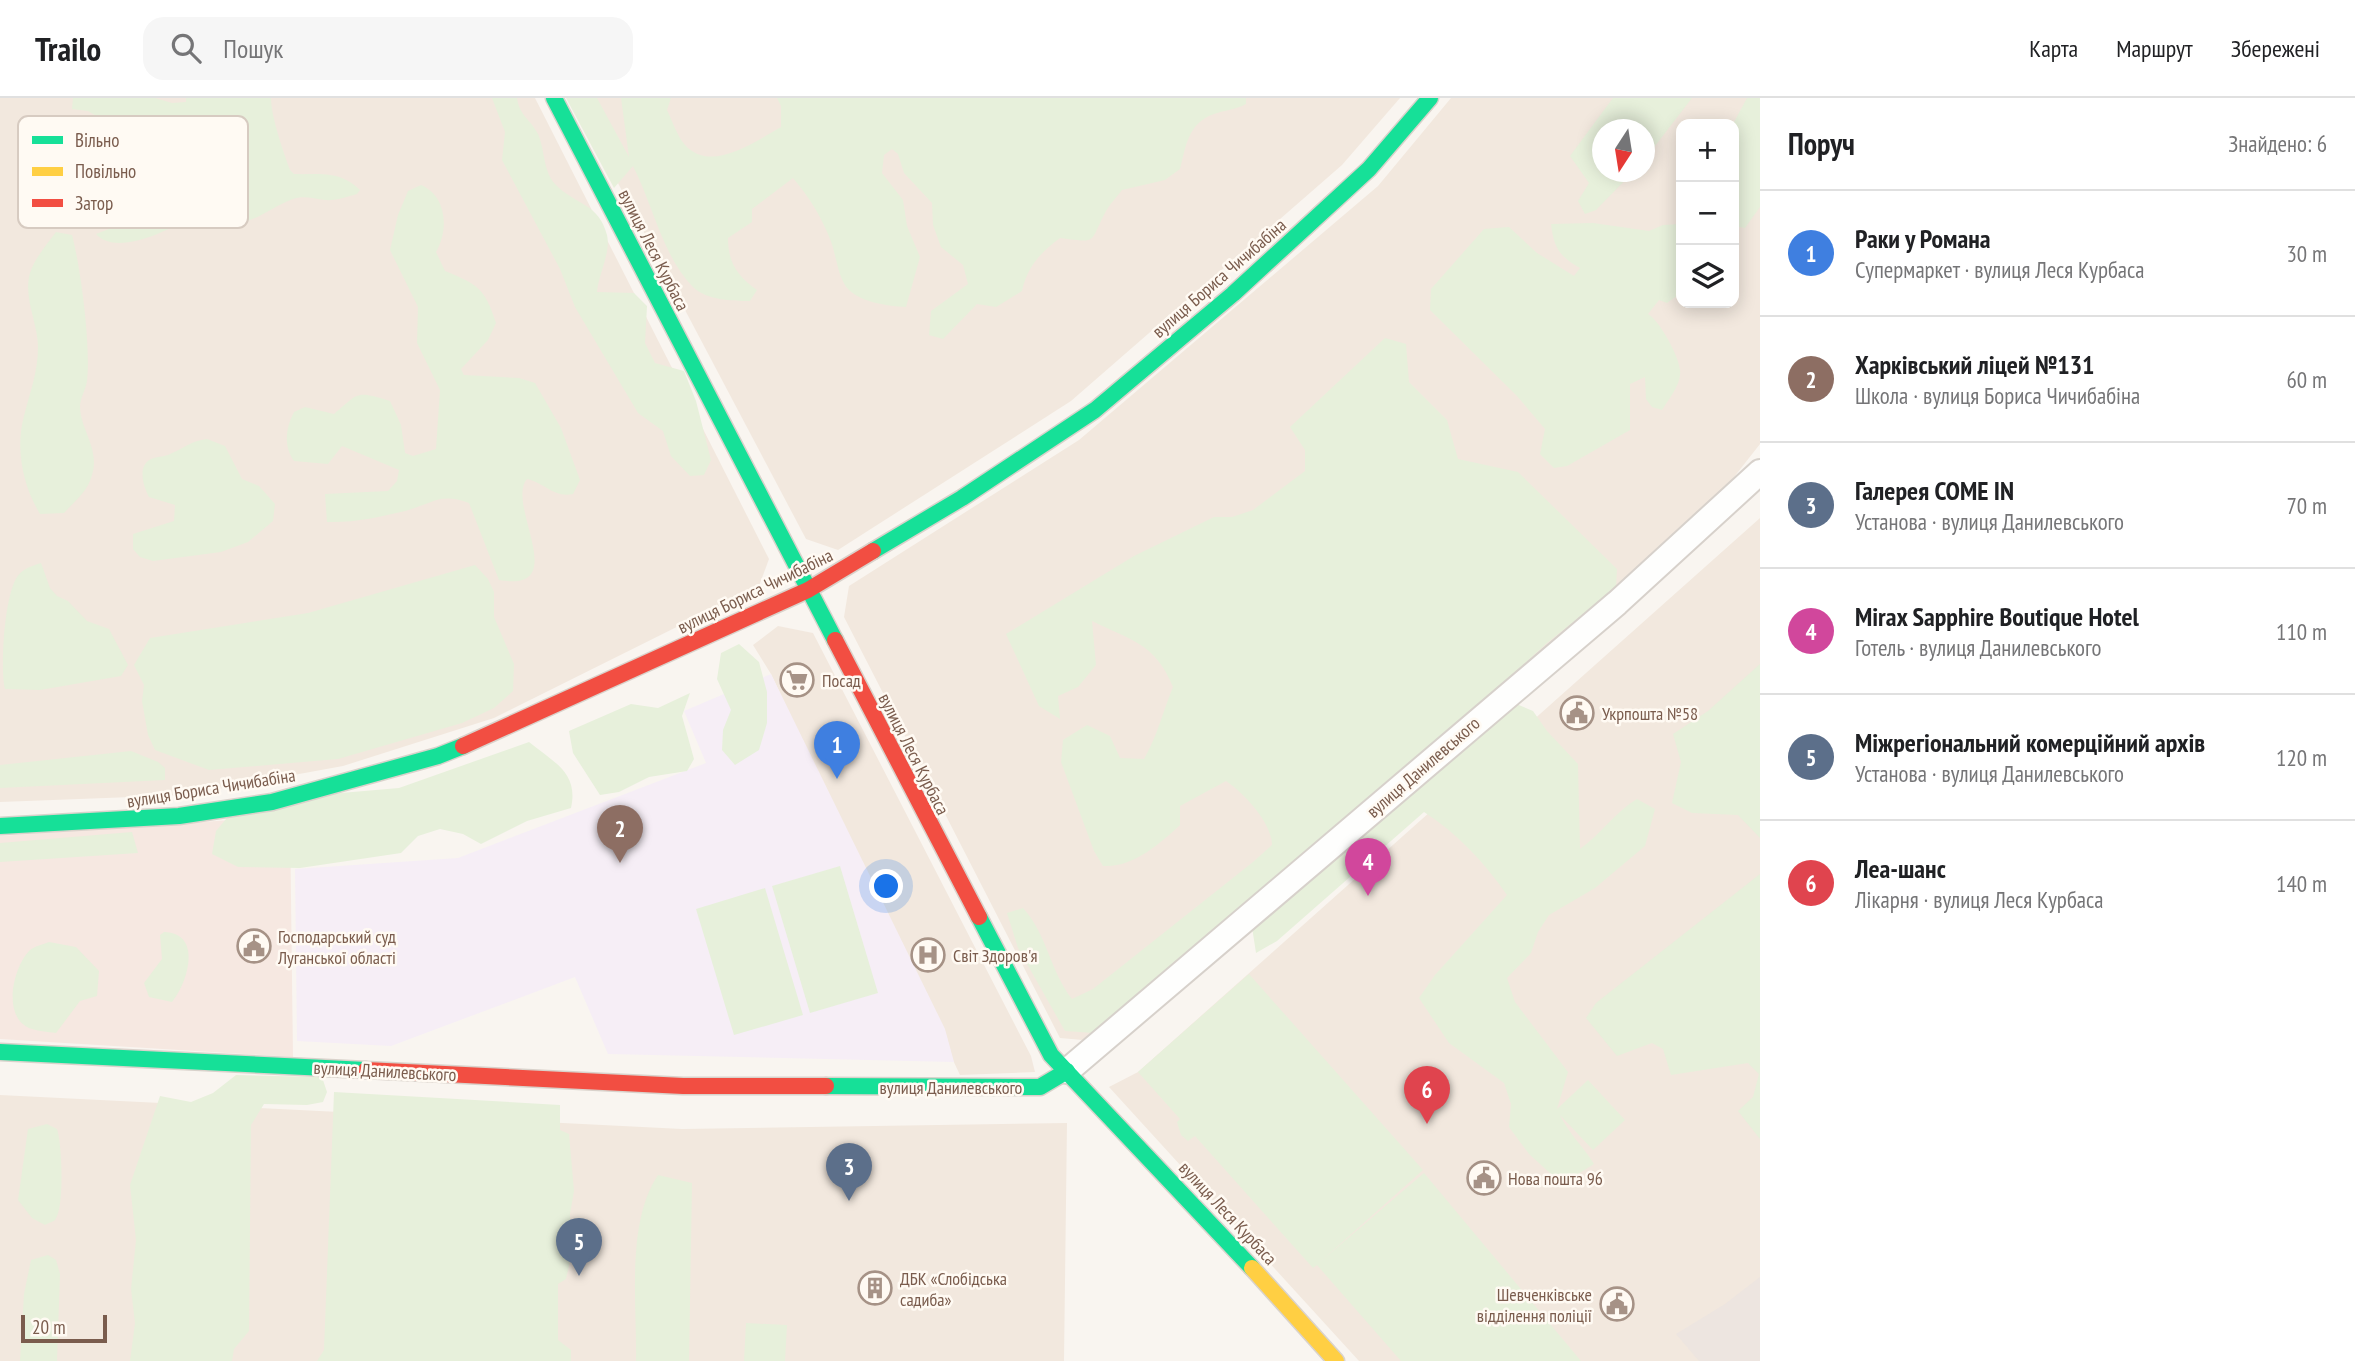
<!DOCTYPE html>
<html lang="uk">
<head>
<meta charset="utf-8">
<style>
  :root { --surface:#fff; --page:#f6f6f6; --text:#202124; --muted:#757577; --line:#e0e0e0; --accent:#5c5450 }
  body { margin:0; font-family:"PT Sans Narrow",sans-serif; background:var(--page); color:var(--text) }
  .controls { position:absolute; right:21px; top:21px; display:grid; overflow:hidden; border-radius:14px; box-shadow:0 4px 18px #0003 }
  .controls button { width:63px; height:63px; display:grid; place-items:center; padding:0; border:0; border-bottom:2px solid var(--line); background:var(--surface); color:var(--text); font:35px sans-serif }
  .compass { position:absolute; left:1592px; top:21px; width:63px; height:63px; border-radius:50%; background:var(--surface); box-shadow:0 4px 18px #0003; rotate:192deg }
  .scale { position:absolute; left:21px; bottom:18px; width:86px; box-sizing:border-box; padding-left:7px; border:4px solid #7a5c4d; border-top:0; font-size:19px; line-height:24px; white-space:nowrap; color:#7a5c4d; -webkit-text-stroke:5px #fffaf3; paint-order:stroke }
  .you { position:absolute; left:887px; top:789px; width:24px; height:24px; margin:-18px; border:5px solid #fff; border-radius:50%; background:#1a73e8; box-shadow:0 0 0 10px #1a73e833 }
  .badge { display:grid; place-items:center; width:46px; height:46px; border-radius:50%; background:var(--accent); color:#fff; font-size:23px; font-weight:700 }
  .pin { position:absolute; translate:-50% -58px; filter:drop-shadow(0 2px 4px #0008) }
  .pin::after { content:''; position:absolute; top:37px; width:24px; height:21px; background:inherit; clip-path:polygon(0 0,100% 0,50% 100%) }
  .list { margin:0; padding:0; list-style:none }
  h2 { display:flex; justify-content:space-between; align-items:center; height:91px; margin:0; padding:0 28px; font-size:30px }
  h2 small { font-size:23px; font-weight:400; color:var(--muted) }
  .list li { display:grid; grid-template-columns:46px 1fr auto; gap:21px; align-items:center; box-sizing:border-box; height:126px; padding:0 28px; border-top:2px solid var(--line) }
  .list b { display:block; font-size:26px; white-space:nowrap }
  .list p { margin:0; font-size:23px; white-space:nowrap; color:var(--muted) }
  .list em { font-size:23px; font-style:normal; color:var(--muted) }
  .icon { flex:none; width:38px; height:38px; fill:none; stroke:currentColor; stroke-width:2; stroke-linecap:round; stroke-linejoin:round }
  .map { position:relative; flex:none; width:1760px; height:1263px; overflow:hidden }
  header { display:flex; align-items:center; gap:42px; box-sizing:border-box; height:98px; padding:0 35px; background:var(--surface); border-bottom:2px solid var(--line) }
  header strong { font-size:33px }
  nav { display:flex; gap:38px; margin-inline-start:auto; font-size:24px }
  .search { width:490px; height:63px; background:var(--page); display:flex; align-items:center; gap:18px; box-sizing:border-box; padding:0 24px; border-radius:21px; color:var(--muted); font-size:26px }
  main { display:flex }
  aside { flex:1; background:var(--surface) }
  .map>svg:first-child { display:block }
  .residential { fill:#f2e8de; fill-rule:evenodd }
  .commercial { fill:#f6e8e1 }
  .industrial { fill:#ede5e0 }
  .education { fill:#f6eef6 }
  .green { fill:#e7f0db }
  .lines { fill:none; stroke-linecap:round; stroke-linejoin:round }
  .street-casing { stroke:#d7d1cb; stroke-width:28 }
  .fast-casing { stroke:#d9d2cb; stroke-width:19 }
  .slow-casing { stroke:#d9d2cb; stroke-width:19 }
  .jam-casing { stroke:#d9d2cb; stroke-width:19 }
  .street { stroke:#fefefd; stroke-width:24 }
  .fast { stroke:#16e098; stroke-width:16 }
  .slow { stroke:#ffcf43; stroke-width:16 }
  .jam { stroke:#f24e42; stroke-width:16 }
  .labels { text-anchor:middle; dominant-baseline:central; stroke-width:5; stroke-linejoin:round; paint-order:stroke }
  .street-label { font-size:18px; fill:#7a5c4d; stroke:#fffaf3 }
  .poi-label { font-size:18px; fill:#7a5c4d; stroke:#fffaf3; text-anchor:start }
  .key { fill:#fffaf3; stroke:#d7cbc1; stroke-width:2 }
  .key-label { font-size:19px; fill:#7a5c4d }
</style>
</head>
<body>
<header>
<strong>Trailo</strong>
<div class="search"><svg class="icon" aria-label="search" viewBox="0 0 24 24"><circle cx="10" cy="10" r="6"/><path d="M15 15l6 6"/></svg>Пошук</div>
<nav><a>Карта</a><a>Маршрут</a><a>Збережені</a></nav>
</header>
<main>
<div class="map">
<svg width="1760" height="1263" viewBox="0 0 1760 1263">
  <rect width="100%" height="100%" fill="#f9f5f0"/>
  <g class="residential">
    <path d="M0 0H535L769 461 759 488 494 620 343 668 185 697 0 704Z"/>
    <path d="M573 0H1400L1342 67 1071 303 838 452 806 441Z"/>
    <path d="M1451 0H1760V346L1712 407 1094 943 1060 940 844 519 849 488 1079 342 1378 88ZM1681 26H1734V205H1681ZM1602 32H1644V74H1602Z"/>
    <path d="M1760 420V1263H1359L1109 989 1138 974Z"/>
    <path d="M778 528 813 535 1031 958 1035 974 960 977 771 576 753 547Z"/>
    <path d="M0 997 682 1031 1067 1025 1064 1263H0Z"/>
  </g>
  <path class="commercial" d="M290 718 293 959 0 941V738Z"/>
  <path class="industrial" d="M1760 1179V1263H1699L1676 1236 1725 1206Z"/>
  <path class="education" d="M771 576 945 931 954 964 608 956 575 879 391 948 297 943 295 771 458 760 706 665 684 613Z"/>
  <g class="green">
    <path d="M73 0H155L172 5 186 4V0H271C271 18 283 53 290 72L294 76C321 77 339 72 360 92L357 96C347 99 335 103 325 102 314 101 304 97 293 101 263 112 249 134 212 121L210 114C221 87 242 62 219 35 204 34 192 37 186 51 192 86 202 83 187 121 166 134 115 158 96 136L114 129 128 131 136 125C136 118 133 110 134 103 135 89 140 81 134 66 127 47 100 40 98 19L88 13 72 11Z"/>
    <path d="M492 0H517C519 17 531 22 538 36 545 52 543 73 555 86 575 107 599 105 607 137 611 155 599 174 597 194L634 195 647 208 645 245 655 265 684 273 696 303 711 362 704 377 690 378 671 358 663 333 638 315 575 209 560 171 502 62 505 34Z"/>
    <path d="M566 0H597L629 59 621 0H671L667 12C672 22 677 38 685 47 711 76 756 43 781 29V8L777 0H1246V6C1235 12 1225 12 1214 16 1188 25 1186 48 1180 71L1165 82 1122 92C1116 100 1109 107 1105 115 1089 145 1099 145 1060 140 1041 154 1027 169 1022 193L996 209 977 206 943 241 929 237 931 213 968 186 963 167 941 149 933 127 932 105 904 75 898 56 892 51 884 57 882 75 903 102 907 128 920 159 906 209C888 208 863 205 849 192 838 182 836 155 830 141 821 118 809 99 793 80L752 111V124L728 140C728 164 737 178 757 192L750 203C732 203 706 202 693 189 662 157 653 107 633 68L614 90Z"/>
    <path d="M1613 0H1692L1645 61 1644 32H1602V74H1633L1596 112 1585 116 1578 103 1589 85 1570 58Z"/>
    <path d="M1747 0H1760V109L1745 130 1734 128 1733 26Z"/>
    <path d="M421 87C447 98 449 132 436 154L445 173C477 186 485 190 496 225L488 242 461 271 464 277 519 280 535 285 561 330 580 382 573 396C554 400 545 385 527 381 505 406 573 495 499 482L469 405C440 394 432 406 405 413 380 419 353 425 327 424L325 396 388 393 397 383 399 372 342 348 328 366 294 363C283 347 286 330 294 314L305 309 334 316C359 295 355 292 390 303L401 327 405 355 413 358 436 351 440 292 417 245 418 209 390 152 398 117 408 93Z"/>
    <path d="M1593 125 1649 133 1663 127 1681 126V195L1667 205 1659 202 1648 216C1659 222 1679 258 1680 272 1682 285 1669 301 1662 312L1652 309 1646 301 1645 279 1630 286V332L1567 368 1554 370 1540 356 1545 331 1517 298 1430 212 1431 191 1484 131 1509 129 1537 155 1574 178 1580 170C1559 158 1554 150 1551 126Z"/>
    <path d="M56 134 72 137C81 171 91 249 87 283 86 291 80 300 80 309 81 333 100 351 92 377 88 393 75 403 64 415L40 416C23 388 15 351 24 318 30 294 38 274 38 249 38 225 23 200 30 175 35 160 47 146 56 134Z"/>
    <path d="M1385 240 1406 246 1409 284 1447 322 1458 361 1518 374 1617 471 1616 490 1547 545 1440 643 1094 935 1065 933 1018 850 1007 815 1023 810C1047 836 1050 873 1072 901L1093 891 1253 764 1272 747C1272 725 1244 695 1226 683L1180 708V727C1160 746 1132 770 1103 768L1094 753 1061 664 1063 642 1087 627 1110 638 1120 660 1144 661C1157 639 1163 613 1173 589 1155 545 1132 543 1092 523L1096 567 1078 589 1058 598 1060 621 1039 608 1006 536 1134 458 1214 419H1232L1253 412 1305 373V352L1290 329Z"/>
    <path d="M207 341 225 348 242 381 259 388 275 406 273 423 248 444 221 454 153 463 140 459 133 451V436L174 423 175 407 149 399C143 388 136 365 154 360 159 358 165 359 170 356 184 350 191 343 207 341Z"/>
    <path d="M41 465 50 490 57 498 68 503 87 523 109 531 128 567 121 578 40 592 5 591C0 571 4 499 17 479 23 470 32 468 41 465Z"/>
    <path d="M475 467 488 481 494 494V519L514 566 513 593 494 610 462 625 338 661 209 672 155 652 148 637 142 603 144 587 134 567 150 540 308 515Z"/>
    <path d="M739 546 759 564 767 594V625L759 652 735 667 722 652 723 632 731 612 717 581 721 555Z"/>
    <path d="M1760 566V740L1738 717 1692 715 1672 705 1681 664 1673 636 1708 613Z"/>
    <path d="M690 595 682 618 694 661 687 673 649 679 619 694 600 697 573 655 569 633 631 606 658 610Z"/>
    <path d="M1507 602 1533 613 1547 633 1578 666 1580 751C1600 737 1616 713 1637 701L1655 711 1645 748 1595 790 1549 817 1538 834 1531 855 1507 880 1515 904 1568 974 1557 1011 1588 982 1625 1022 1593 1052 1560 1017C1568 1035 1584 1049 1594 1066L1562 1086 1529 1056 1509 1029 1511 1006 1504 985 1449 945 1419 900 1435 877 1507 797C1484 764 1458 736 1424 714L1277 843 1256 855 1252 829Z"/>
    <path d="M529 644C553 664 579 674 571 710L527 723 481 746 463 736 440 731 418 738 401 755 300 770 238 769 212 756 216 733 231 715 341 695 399 690Z"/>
    <path d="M131 653 158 664 165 670V682L0 690V667Z"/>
    <path d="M132 734 138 755 0 764V745Z"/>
    <path d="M840 768 878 895 810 915 772 788Z"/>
    <path d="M1760 776V1041L1738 1013 1753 999 1759 976 1748 965 1671 977 1663 951 1652 945 1617 958 1586 920 1596 905Z"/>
    <path d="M765 790 803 917 734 937 696 811Z"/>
    <path d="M164 834C203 835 188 885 172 904L149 899 144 885 162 861 160 837Z"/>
    <path d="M49 844 76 849 99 873 97 898 80 903 56 935C48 934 37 933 29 930 2 918 13 870 29 853 34 848 42 847 49 844Z"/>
    <path d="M1249 876 1423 1072 1320 1164 1424 1075 1581 1263H1401L1317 1167 1313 1170 1195 1038 1188 1043 1181 1037 1177 1024 1180 1021 1138 974Z"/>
    <path d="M236 977 322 979 327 994 323 1004 307 1007 264 1006 251 1027 249 1233 234 1251 232 1263H130L135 1225 131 1191 136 1142 130 1087 160 998 191 1004 213 995Z"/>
    <path d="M334 994 560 1007V1032L569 1036 574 1093 570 1116 571 1159 566 1181 558 1186V1242L571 1252V1263H317L324 1252Z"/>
    <path d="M47 1026 57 1031C62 1045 65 1111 55 1122 53 1124 48 1125 45 1127L32 1120 18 1102 28 1031Z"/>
    <path d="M658 1077 692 1085 689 1263H636C637 1205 626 1125 658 1077Z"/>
    <path d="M48 1157 56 1162 60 1176 57 1263H20L24 1196 31 1162Z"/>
    <path d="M746 1225 787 1227 785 1263H744Z"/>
  </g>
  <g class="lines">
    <defs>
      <path id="street" d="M1067 973 1617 505 1760 374"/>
      <g id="fast">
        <path d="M554 0 835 542"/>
        <path d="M873 453 962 400 1095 312 1233 196 1369 71 1430 0"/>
        <path d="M0 728 179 718 272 704 438 658 463 648"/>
        <path d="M979 819 1051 957 1252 1170"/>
        <path d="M0 954 366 972"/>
        <path d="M826 988 1040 989 1067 973"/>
      </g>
      <path id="slow" d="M1252 1170 1336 1263"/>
      <g id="jam">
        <path d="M835 542 979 819"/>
        <path d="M463 648 808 492 873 453"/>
        <path d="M366 972 683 988H826"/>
      </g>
    </defs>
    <use href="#street" class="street-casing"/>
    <use href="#fast" class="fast-casing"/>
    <use href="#slow" class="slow-casing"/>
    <use href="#jam" class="jam-casing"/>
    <use href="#street" class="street"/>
    <use href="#fast" class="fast"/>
    <use href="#slow" class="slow"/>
    <use href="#jam" class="jam"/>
  </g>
  <defs>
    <symbol id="supermarket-ring" viewBox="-11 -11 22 22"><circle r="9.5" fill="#fffaf3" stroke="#a69286" stroke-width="1.5"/><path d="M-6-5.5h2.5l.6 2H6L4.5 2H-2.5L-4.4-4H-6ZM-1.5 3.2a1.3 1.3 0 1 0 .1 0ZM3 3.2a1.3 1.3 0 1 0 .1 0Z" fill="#a69286"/></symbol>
    <symbol id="civic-ring" viewBox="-11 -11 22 22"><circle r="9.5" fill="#fffaf3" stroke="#a69286" stroke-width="1.5"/><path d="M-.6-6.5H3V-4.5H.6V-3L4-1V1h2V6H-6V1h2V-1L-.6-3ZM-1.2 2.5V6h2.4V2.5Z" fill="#a69286"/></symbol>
    <symbol id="hospital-ring" viewBox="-11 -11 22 22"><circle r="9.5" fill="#fffaf3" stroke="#a69286" stroke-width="1.5"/><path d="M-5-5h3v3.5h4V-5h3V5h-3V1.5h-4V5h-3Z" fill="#a69286"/></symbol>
    <symbol id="building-ring" viewBox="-11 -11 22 22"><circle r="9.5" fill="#fffaf3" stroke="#a69286" stroke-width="1.5"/><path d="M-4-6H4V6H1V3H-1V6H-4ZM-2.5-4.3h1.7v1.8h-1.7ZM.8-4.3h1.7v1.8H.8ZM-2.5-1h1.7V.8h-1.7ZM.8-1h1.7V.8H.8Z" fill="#a69286"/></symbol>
  </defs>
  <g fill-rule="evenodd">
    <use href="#supermarket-ring" x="778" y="563" width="38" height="38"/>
    <use href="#civic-ring" x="1558" y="596" width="38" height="38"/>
    <use href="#civic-ring" x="235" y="829" width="38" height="38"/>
    <use href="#hospital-ring" x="909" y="838" width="38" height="38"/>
    <use href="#civic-ring" x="1465" y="1061" width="38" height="38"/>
    <use href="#building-ring" x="856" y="1171" width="38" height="38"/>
    <use href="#civic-ring" x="1598" y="1187" width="38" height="38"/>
  </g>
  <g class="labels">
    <g class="street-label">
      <text transform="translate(654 152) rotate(63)">вулиця Леся Курбаса</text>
      <text transform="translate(1219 180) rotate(-41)">вулиця Бориса Чичибабіна</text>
      <text transform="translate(755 493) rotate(-26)">вулиця Бориса Чичибабіна</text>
      <text transform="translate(914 656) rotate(63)">вулиця Леся Курбаса</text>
      <text transform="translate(1423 669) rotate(-41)">вулиця Данилевського</text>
      <text transform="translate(211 690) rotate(-9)">вулиця Бориса Чичибабіна</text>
      <text transform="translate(385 973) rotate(3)">вулиця Данилевського</text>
      <text x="951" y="989">вулиця Данилевського</text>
      <text transform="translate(1228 1115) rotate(47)">вулиця Леся Курбаса</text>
    </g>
    <g class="poi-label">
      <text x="822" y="582">Посад</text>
      <text x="1602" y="615">Укрпошта №58</text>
      <text x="278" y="838">Господарський суд<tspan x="278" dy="21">Луганської області</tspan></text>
      <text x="953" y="857">Світ Здоров'я</text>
      <text x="1508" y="1080">Нова пошта 96</text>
      <text x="900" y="1180">ДБК «Слобідська<tspan x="900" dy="21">садиба»</tspan></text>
      <text x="1592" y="1196" text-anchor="end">Шевченківське<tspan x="1592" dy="21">відділення поліції</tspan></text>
    </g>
  </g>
  <rect x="18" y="18" width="230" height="112" rx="10" class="key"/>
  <rect x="32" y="38" width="31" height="8" fill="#16e098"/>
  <rect x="32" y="69" width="31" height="9" fill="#ffcf43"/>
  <rect x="32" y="101" width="31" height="8" fill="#f24e42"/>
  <g class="key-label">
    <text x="75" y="49">Вільно</text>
    <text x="75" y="80">Повільно</text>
    <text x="75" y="112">Затор</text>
  </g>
</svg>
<div class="controls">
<button>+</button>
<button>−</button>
<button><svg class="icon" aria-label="layers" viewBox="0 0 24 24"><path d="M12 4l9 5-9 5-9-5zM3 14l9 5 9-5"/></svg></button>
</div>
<svg class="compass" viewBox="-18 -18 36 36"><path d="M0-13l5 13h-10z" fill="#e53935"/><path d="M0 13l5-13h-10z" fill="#757577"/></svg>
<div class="scale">20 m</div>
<div class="you"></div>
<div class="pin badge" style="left:837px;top:681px;background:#3f7fe0">1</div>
<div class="pin badge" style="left:620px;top:765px;background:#8d6e63">2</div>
<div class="pin badge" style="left:849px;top:1103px;background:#5c6f8a">3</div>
<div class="pin badge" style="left:1368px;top:798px;background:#d1479c">4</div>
<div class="pin badge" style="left:579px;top:1178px;background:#5c6f8a">5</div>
<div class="pin badge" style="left:1427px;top:1026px;background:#e0444e">6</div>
</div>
<aside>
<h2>Поруч<small>Знайдено: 6</small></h2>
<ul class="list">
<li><span class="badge" style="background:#3f7fe0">1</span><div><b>Раки у Романа</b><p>Супермаркет · вулиця Леся Курбаса</p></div><em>30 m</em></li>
<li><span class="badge" style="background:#8d6e63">2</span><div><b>Харківський ліцей №131</b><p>Школа · вулиця Бориса Чичибабіна</p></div><em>60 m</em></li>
<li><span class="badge" style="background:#5c6f8a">3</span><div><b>Галерея COME IN</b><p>Установа · вулиця Данилевського</p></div><em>70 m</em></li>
<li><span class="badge" style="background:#d1479c">4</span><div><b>Mirax Sapphire Boutique Hotel</b><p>Готель · вулиця Данилевського</p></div><em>110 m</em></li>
<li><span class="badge" style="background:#5c6f8a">5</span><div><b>Міжрегіональний комерційний архів</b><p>Установа · вулиця Данилевського</p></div><em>120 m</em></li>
<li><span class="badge" style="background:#e0444e">6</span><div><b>Леа-шанс</b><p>Лікарня · вулиця Леся Курбаса</p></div><em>140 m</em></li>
</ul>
</aside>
</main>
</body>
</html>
